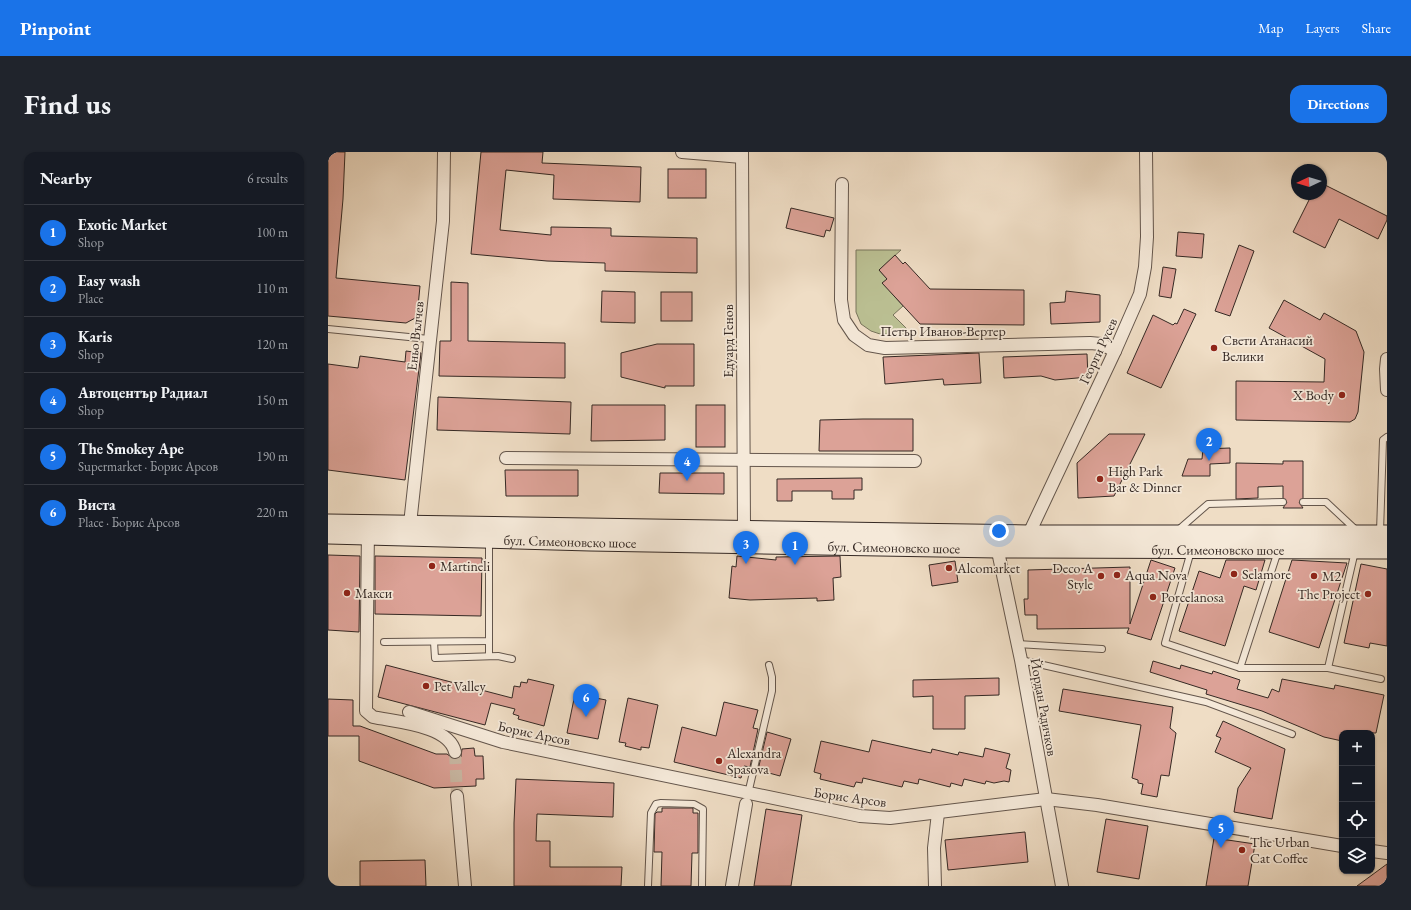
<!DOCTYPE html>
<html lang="en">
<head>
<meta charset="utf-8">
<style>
  :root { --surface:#171b24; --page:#20242c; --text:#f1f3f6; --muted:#9ea1a6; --line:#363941; --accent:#1a73e8 }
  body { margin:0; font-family:"EB Garamond",serif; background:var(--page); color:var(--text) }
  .controls { position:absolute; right:12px; bottom:12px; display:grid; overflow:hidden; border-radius:8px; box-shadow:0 1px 3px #0004 }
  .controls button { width:36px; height:36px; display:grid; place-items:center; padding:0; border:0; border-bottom:1px solid var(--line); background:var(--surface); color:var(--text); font:20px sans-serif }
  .compass { position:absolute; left:963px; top:12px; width:36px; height:36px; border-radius:50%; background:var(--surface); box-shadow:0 1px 3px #0004; rotate:266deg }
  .you { position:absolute; left:671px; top:379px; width:14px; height:14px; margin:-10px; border:3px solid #fff; border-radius:50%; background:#1a73e8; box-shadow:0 0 0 6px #1a73e833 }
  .badge { display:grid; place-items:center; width:26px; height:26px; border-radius:50%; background:var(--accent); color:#fff; font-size:13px; font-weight:700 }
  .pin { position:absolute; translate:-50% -33px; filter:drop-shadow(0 1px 2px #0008) }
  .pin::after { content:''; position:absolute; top:21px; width:14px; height:12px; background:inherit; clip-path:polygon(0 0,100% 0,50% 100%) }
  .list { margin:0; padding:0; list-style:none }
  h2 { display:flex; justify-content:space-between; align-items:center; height:52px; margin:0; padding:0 16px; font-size:17px }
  h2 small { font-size:13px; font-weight:400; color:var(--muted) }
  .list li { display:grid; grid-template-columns:26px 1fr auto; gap:12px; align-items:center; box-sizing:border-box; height:56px; padding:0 16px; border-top:1px solid var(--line) }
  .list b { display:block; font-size:15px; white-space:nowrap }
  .list p { margin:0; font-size:13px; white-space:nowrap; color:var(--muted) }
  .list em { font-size:13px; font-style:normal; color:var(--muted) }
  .icon { flex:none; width:22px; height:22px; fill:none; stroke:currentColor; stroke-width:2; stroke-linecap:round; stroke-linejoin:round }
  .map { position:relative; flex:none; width:1059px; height:734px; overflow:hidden; border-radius:12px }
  header { display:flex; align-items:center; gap:24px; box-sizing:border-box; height:56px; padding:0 20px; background:var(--accent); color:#fff }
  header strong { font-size:19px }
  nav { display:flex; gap:22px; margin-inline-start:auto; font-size:14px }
  .intro { display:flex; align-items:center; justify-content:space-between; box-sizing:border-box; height:96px; padding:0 24px }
  h1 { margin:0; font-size:28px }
  .button { padding:10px 18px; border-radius:12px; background:var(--accent); color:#fff; font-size:14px; font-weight:700 }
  main { display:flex; gap:24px; padding:0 24px }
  aside { flex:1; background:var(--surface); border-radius:12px; box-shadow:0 1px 3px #0004 }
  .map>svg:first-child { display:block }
  .green { fill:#bbc093; stroke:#78745c }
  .building { fill:#dca297; stroke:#352924 }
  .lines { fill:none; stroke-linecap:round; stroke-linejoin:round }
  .minor-tunnel { stroke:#cab9a5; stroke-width:12; stroke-dasharray:12 6; stroke-linecap:butt }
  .service-casing { stroke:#64564c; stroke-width:8 }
  .minor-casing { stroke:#64564c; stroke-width:14 }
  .secondary-casing { stroke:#352924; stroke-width:19 }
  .service { stroke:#f5e9d9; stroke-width:6 }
  .minor { stroke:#f5e9d9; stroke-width:12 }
  .secondary { stroke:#f5e9d9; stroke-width:17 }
  .poi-dot { fill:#8f2418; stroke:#f5e9d9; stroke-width:1.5 }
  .labels { text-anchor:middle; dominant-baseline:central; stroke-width:3.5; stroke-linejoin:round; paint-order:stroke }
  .street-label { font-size:14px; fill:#352924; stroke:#f5e9d9 }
  .poi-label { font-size:14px; fill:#352924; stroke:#f5e9d9; text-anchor:start }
</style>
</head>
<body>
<header>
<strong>Pinpoint</strong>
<nav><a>Map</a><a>Layers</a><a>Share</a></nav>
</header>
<div class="intro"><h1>Find us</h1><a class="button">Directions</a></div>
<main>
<aside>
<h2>Nearby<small>6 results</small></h2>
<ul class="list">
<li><span class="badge">1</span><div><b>Exotic Market</b><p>Shop</p></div><em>100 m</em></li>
<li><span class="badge">2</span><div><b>Easy wash</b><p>Place</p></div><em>110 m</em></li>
<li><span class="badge">3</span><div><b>Karis</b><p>Shop</p></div><em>120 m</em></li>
<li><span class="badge">4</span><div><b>Автоцентър Радиал</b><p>Shop</p></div><em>150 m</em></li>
<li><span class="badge">5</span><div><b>The Smokey Ape</b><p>Supermarket · Борис Арсов</p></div><em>190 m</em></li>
<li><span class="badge">6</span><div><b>Виста</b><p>Place · Борис Арсов</p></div><em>220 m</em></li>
</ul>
</aside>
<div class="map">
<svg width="1059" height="734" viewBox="0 0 1059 734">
  <rect width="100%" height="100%" fill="#efddc5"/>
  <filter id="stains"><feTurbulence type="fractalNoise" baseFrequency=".005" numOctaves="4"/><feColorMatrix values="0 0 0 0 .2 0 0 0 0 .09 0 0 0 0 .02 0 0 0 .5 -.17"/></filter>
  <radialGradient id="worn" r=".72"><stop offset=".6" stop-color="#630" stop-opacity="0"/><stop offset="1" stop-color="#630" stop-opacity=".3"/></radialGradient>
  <path class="green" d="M528 98H573L551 118 559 127 555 131 575 154 565 163 579 177V182H552L543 179 533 172 528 160Z"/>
  <g class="building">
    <path d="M0 0H17L15 47 8 126 92 134 89 165 78 171 0 164Z"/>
    <path d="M153 0H215L214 11 313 15 312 50 225 47 226 23 178 18 172 78 223 83V75L283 76V84L369 86V121L277 119V111L219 109 143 102Z"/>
    <rect x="340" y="17" width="38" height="29"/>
    <path d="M993 31 1059 64V68L1050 87 1011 67 997 96 965 80 984 42H993Z"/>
    <path d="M463 56 506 66 502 79 498 78 496 85 458 76Z"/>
    <path d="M850 80 876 82 874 106 848 104Z"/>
    <path d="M911 93 926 99 902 164 887 159Z"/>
    <path d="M567 103 575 112 577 110 602 137 696 138V173L592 172 554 131 559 127 551 118Z"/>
    <path d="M835 115 848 117 843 146 831 144Z"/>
    <path d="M123 130 140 131V189L237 191V226L111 224 112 189H123Z"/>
    <path d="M274 139 307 140V171L273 170Z"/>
    <path d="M738 139 772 143V170L723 172 722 151 737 150Z"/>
    <rect x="333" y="140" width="31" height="29"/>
    <path d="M956 148 992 168 996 161 1028 179 1036 200 1030 260 1027 267 1022 270 908 268V229L996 230 997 207 941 176Z"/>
    <path d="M856 157 868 162 833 236 799 221 825 163 845 173 847 171 849 172Z"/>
    <path d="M329 192H366V234H337V236L293 225V201Z"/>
    <path d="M78 199 93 201 77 328 0 318V212L30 216 32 204 77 210Z"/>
    <path d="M651 201 653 231 616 233 615 227 557 232 555 205Z"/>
    <path d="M759 202 760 225 727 228 713 224 676 226 675 205Z"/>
    <path d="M110 245 243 250 242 282 109 278Z"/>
    <path d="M264 253H337V288L263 289Z"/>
    <rect x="368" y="253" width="29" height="42"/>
    <path d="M535 267H585V299H491L492 268Z"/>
    <path d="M781 282H817L786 344 750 346 749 311Z"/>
    <path d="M902 296V311L882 312V324H854L860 307H874L875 297Z"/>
    <path d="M955 309H975V346L971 350 975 356H955L959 350 955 346V334L930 335V346L908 347V311L955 312Z"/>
    <path d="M177 318H250V344H178Z"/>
    <path d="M332 321H396V342L331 341Z"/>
    <path d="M534 326V338H526V347H504V339H464V349H449V327Z"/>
    <path d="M0 403 32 404 31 480 0 478Z"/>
    <path d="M47 404 154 406 153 464 47 462Z"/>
    <path d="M409 404 448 408V405L512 404 513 425 505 426 506 448 489 449V446L422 448 401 446 404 414 408 415Z"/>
    <path d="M823 408 847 416 823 488 799 481 801 476 709 477V463H697L696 447H700V418L802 415V472Z"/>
    <path d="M898 408H937L928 438 916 434 897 494 851 479 871 419 892 426Z"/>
    <path d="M964 408 1019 411 991 496 941 480Z"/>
    <path d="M627 409 630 430 604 434 601 413Z"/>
    <path d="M1033 412 1059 417V494L1042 491 1041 496 1016 491Z"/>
    <path d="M825 509 852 517 853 513 884 522 885 519 912 528 909 537 940 546 944 537 951 540 954 527 1006 537 1007 533 1056 543 1048 581H1014V589L996 585 934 559 878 542 879 538 822 520Z"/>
    <path d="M58 513 184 546 186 534 192 535 193 530 199 531 200 527 226 533 216 574 190 567 191 564 185 562 187 557 163 551 157 573 50 545Z"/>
    <path d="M671 526V543L637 544V577H605V544L585 545V528Z"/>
    <path d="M735 537 845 555 842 576 848 581 841 624 833 623 829 645 813 642 815 632 810 631V628L804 626 813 573 731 559Z"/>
    <path d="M247 542 278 548 270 587 239 581Z"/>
    <path d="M300 546 330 553 321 596 313 595V598L297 594 298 591 291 590Z"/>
    <path d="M0 547 25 548V574H32L108 602H119L126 607 133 605 134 597 146 596 147 604H155L156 627H148V634L106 636 31 609V584H0Z"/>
    <path d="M396 550 430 558 425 576 430 577 422 615 416 614 413 626 346 610 354 575 388 584Z"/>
    <path d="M895 569 957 597 944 667 906 660 910 636 923 616 887 600 893 586 888 584Z"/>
    <path d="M439 580 463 587 452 624 430 618Z"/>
    <path d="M544 588 603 601 604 597 630 603 631 600 655 605 657 596 682 602 678 616 683 618 681 630 676 629 666 631 658 629 657 632 636 627 634 634 623 631 622 635 591 627 590 632 576 629 574 635 535 626 534 631 528 630 526 635 492 627 493 622 486 620 493 589 541 600Z"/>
    <path d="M188 627 286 631 285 665 209 662 208 689H222V715H294L293 734H186V671Z"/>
    <path d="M334 656H365V661H370V701H364L363 734H333L334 700H326L327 662 329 660H334Z"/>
    <path d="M438 657 474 663 463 734H426Z"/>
    <path d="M778 667 820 674 811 727 769 720Z"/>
    <path d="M697 680 700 710 620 718 617 688Z"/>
    <path d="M886 686 927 692 920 734H878Z"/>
    <path d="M97 708 98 734H32V709Z"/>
    <path d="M1059 712V734H1029Z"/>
  </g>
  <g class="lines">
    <path class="minor-tunnel" d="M127 600 129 644"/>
    <defs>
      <g id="service">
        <path d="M0 177 101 187"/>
        <path d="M975 350H998L1028 378"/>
        <path d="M849 379 880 352 955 350"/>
        <path d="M1052 380 1055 288 1059 285"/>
        <path d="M863 399 837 491 912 516"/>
        <path d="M950 399 912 516H1000L1053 527"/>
        <path d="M56 490 161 489V388"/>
        <path d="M106 490 107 506 170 504 184 507"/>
        <path d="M689 492 774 497"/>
        <path d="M161 504V489"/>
        <path d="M693 508 878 550 964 582"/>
        <path d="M1000 516 1027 399"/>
        <path d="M420 642 444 539V525L441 513"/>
        <path d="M320 734 323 661 328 652 333 651 366 652 375 657 374 734"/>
      </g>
      <g id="minor">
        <path d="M354 0 414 5"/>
        <path d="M414 0 416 377"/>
        <path d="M514 32 513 148 516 168 526 183 540 193 557 196 762 191 773 192 787 199"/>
        <path d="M1059 207 1058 217 1059 238"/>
        <path d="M178 306 587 309"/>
        <path d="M82 372 115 69 116 0"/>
        <path d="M40 376 38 559 45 565C68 570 121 573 127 600"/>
        <path d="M698 388 787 199 812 142 817 115 819 85 818 0"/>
        <path d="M668 390 693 508 734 734"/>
        <path d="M81 560 175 590 532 664 562 666 718 647 769 653 1014 694"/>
        <path d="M129 644 137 734"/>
        <path d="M1044 699 1059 701"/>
        <path d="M404 734 418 652"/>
        <path d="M607 734 606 696 610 661"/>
      </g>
      <g id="secondary">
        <path d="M0 371 701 382H1059"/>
        <path id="s1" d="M0 383 262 390 669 397 1059 398"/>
      </g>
    </defs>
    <use href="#service" class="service-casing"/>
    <use href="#minor" class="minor-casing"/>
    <use href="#secondary" class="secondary-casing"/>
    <use href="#service" class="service"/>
    <use href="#minor" class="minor"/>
    <use href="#secondary" class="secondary"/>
  </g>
  <g class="poi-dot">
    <circle cx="886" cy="196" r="4"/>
    <circle cx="1014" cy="243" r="4"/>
    <circle cx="772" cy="327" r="4"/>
    <circle cx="104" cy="414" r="4"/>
    <circle cx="621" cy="416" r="4"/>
    <circle cx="906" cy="422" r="4"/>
    <circle cx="789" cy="423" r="4"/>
    <circle cx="773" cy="424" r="4"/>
    <circle cx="986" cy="424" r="4"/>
    <circle cx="19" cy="441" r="4"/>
    <circle cx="1040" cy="442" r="4"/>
    <circle cx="825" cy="445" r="4"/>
    <circle cx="98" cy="534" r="4"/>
    <circle cx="391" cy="609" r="4"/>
    <circle cx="914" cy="698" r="4"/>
  </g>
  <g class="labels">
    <g class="street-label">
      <text x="615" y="179">Петър Иванов-Вертер</text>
      <text transform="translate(87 184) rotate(-84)">Еньо Вълчев</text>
      <text transform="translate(400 189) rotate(-90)">Едуард Генов</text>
      <text transform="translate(770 199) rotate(-65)">Георги Русев</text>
      <text stroke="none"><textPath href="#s1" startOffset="242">бул. Симеоновско шосе</textPath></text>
      <text stroke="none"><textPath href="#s1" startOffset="566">бул. Симеоновско шосе</textPath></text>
      <text stroke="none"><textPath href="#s1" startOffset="890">бул. Симеоновско шосе</textPath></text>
      <text transform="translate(716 555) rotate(80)">Йордан Радичков</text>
      <text transform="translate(206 581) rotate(12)">Борис Арсов</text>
      <text transform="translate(522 645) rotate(8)">Борис Арсов</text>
    </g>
    <g class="poi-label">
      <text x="894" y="188">Свети Атанасий<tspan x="894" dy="16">Велики</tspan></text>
      <text x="1006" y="243" text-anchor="end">X Body</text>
      <text x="780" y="319">High Park<tspan x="780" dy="16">Bar &amp; Dinner</tspan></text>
      <text x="112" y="414">Martineli</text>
      <text x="629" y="416">Alcomarket</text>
      <text x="765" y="416" text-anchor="end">Deco A<tspan x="765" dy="16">Style</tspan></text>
      <text x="914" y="422">Selamore</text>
      <text x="797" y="423">Aqua Nova</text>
      <text x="994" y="424">M2</text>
      <text x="27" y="441">Макси</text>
      <text x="1032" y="442" text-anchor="end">The Project</text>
      <text x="833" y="445">Porcelanosa</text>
      <text x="106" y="534">Pet Valley</text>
      <text x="399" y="601">Alexandra<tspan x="399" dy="16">Spasova</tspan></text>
      <text x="922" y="690">The Urban<tspan x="922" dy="16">Cat Coffee</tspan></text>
    </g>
  </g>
  <rect width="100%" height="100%" filter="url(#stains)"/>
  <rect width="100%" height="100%" fill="url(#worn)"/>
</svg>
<div class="controls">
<button>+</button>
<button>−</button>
<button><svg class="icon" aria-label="locate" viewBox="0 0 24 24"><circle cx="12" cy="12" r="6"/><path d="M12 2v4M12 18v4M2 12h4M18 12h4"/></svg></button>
<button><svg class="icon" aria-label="layers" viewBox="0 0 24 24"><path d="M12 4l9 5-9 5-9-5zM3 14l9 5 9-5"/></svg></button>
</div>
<svg class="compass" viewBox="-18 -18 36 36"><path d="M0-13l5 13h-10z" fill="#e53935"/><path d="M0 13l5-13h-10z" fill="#9ea1a6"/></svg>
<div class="you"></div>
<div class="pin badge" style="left:467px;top:413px">1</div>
<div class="pin badge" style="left:881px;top:309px">2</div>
<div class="pin badge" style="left:418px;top:412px">3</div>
<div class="pin badge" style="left:359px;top:329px">4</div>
<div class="pin badge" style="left:893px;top:696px">5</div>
<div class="pin badge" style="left:258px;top:565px">6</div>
</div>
</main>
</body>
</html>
